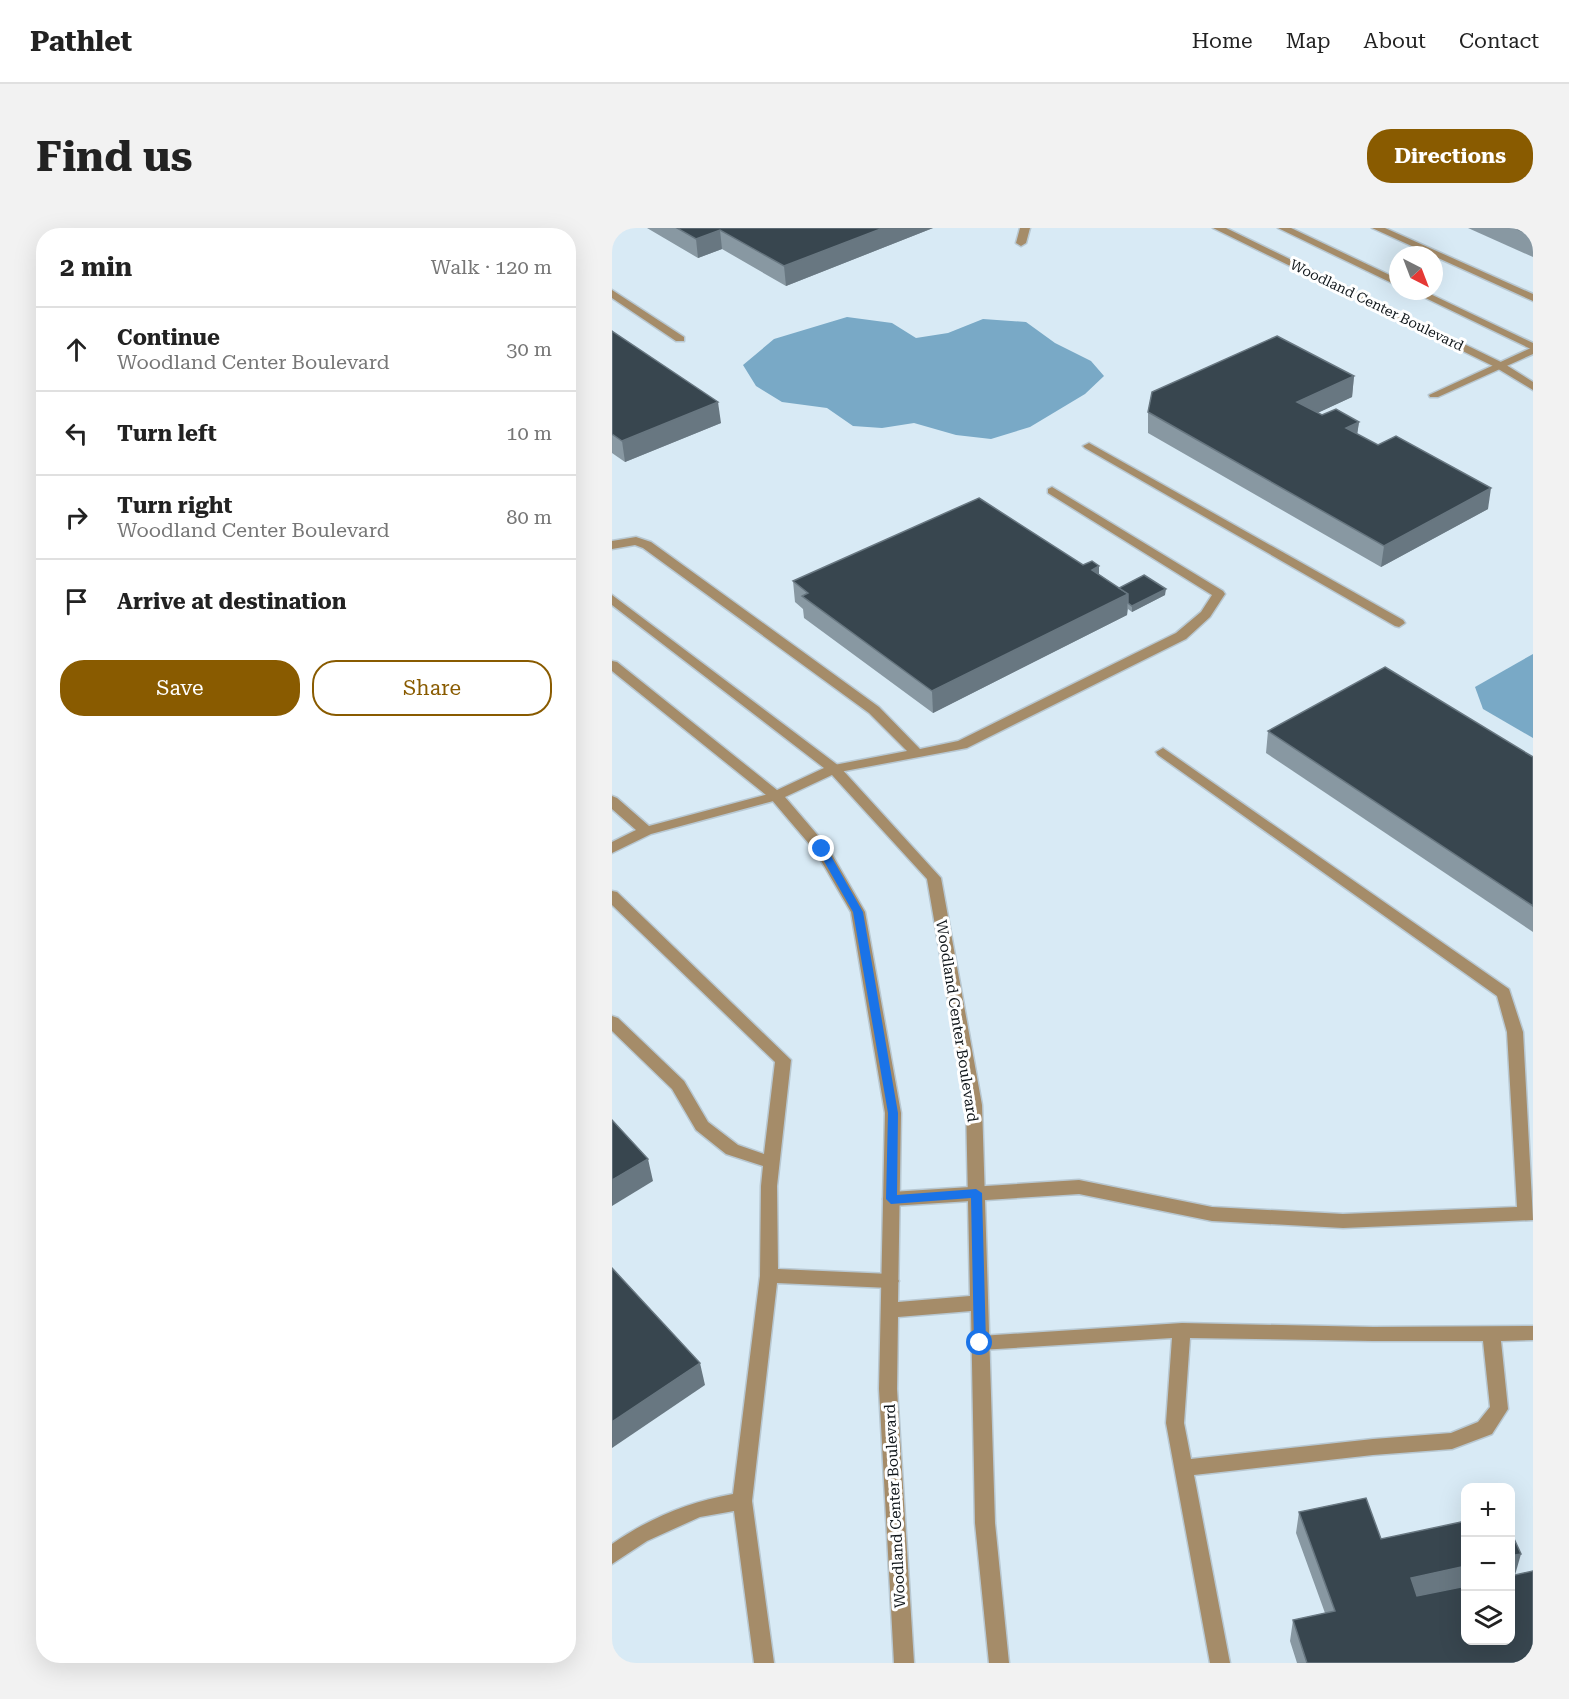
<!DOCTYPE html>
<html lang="en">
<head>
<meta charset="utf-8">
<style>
  :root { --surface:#fff; --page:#f2f2f2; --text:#222; --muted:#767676; --line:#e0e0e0; --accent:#895b00 }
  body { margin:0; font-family:"Roboto Serif",serif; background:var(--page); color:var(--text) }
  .controls { position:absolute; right:18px; bottom:18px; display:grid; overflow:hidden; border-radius:12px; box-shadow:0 6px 24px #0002 }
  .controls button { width:54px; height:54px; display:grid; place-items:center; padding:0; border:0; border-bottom:2px solid var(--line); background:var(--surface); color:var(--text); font:30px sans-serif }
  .compass { position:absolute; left:777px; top:18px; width:54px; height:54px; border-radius:50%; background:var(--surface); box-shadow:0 6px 24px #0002; rotate:138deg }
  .stop { position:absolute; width:18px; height:18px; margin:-14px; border:4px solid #1a73e8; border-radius:50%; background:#fff }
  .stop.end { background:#1a73e8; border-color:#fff; box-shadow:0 2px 6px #0008 }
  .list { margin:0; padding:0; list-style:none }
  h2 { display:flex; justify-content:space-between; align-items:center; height:78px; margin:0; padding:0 24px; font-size:26px }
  h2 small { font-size:20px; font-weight:400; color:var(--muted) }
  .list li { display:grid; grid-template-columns:39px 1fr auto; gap:18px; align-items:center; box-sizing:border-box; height:84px; padding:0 24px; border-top:2px solid var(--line) }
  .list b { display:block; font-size:22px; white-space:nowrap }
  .list p { margin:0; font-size:20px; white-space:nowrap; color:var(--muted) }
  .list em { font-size:20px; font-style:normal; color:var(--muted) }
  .actions { display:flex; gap:12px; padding:18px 24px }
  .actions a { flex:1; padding:14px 0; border:2px solid var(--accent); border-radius:24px; text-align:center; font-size:21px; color:var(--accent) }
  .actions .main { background:var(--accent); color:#fff }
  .icon { flex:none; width:33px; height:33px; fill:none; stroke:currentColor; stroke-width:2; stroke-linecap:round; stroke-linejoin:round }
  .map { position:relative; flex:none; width:921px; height:1435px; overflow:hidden; border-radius:24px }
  header { display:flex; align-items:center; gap:36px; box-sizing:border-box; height:84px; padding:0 30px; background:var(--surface); border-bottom:2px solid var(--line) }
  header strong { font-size:28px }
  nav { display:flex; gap:33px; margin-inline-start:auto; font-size:21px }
  .intro { display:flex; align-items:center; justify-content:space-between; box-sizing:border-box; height:144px; padding:0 36px }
  h1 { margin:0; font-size:42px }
  .button { padding:15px 27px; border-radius:24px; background:var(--accent); color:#fff; font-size:21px; font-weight:700 }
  main { display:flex; gap:36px; padding:0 36px }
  aside { flex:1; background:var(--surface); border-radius:24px; box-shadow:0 6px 24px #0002 }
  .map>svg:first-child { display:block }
  .water { fill:#79a9c6 }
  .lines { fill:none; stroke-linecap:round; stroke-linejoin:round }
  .lane-casing { stroke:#b8c8d2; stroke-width:3 }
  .street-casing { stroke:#b8c8d2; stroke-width:3 }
  .lane { fill:#a58c69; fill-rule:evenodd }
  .street { fill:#a58c69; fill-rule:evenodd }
  .wall { fill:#8898a2 }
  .shaded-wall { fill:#687781 }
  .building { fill:#38464f; stroke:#687781; stroke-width:1.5 }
  .route { fill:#1a73e8 }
  .labels { text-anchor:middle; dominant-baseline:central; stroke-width:6; stroke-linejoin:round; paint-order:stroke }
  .far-street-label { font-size:14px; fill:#10161a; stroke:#fff }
  .street-label { font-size:15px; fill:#10161a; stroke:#fff }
</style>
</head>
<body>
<header>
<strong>Pathlet</strong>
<nav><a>Home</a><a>Map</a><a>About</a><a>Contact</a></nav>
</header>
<div class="intro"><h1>Find us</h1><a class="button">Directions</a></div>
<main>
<aside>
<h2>2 min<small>Walk · 120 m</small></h2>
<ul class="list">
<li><svg class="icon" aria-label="ahead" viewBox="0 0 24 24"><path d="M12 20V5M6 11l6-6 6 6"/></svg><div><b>Continue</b><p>Woodland Center Boulevard</p></div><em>30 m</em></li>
<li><svg class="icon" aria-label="left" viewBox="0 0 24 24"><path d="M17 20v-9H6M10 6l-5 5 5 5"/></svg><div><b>Turn left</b></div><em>10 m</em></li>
<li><svg class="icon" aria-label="right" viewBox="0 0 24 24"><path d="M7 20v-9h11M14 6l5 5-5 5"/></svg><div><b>Turn right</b><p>Woodland Center Boulevard</p></div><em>80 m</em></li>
<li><svg class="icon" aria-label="arrive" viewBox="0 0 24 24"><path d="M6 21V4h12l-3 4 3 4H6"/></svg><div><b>Arrive at destination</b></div></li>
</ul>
<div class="actions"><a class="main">Save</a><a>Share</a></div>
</aside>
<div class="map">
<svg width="921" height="1435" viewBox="0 0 921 1435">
  <rect width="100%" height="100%" fill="#d8eaf5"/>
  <g class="water">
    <path d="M235 89 280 95 304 110 336 105 371 91 414 94 443 115 479 133 492 148 473 166 418 199 379 211 344 207 302 195 270 200 241 198 215 180 170 174 144 158 131 137 162 111Z"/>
    <path d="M921 426V510L871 481 863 459Z"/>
  </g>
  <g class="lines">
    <defs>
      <g id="lane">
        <path d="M408 0H418L414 15 409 18 404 15Z"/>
        <path d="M760 0H773L921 66V73Z"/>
        <path d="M0 62 72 109V113H64L0 70Z"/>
        <path d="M921 119V126L826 169H818L817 167Z"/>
        <path d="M477 215 791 392 793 395 787 399 783 398 473 220 471 218Z"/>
        <path d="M440 259 611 363 613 366 598 389 574 411 355 520 222 545 217 544 215 541 217 538 295 523 257 485 31 320 23 317 0 321V313L24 309 39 314 267 479 308 521 346 513 564 405 589 384 600 367 436 265V261Z"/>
        <path d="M551 520 897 761 911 804 921 992 731 1000 600 993 467 966 279 978 273 976 271 971 273 966 279 964 467 952 600 979 731 986 905 979 895 804 885 768 546 527 544 524Z"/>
        <path d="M164 564 171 568 169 571 39 606 0 625V614L24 602 0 581V568L5 570 37 598Z"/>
        <path d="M0 663 5 664 179 832 165 958 166 1041 278 1046 284 1048 287 1053 284 1058 278 1060 165 1055 140 1273 162 1435H142L122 1283 88 1289 35 1313 0 1336V1316C37 1290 77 1274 121 1266L148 1048 149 958 151 938 114 926 84 902 60 861 0 803V788L6 790 72 853 96 894 126 917 152 926 163 834 0 677Z"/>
        <path d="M570 1095 761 1099 921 1098V1112L889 1113 896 1181 880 1206 840 1221 761 1227 582 1247 618 1435H598L554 1195 560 1110 368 1122 362 1120 359 1115 362 1110 368 1108ZM578 1110 761 1113H871L878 1179 866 1194 839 1205 761 1211 579 1231 572 1195Z"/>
      </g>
      <g id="street">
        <path d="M601 0H614L891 135 921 154V162L883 139Z"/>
        <path d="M666 0H679L786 51V58Z"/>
        <path d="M799 63H812L921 115V122Z"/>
        <path d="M0 367 227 538 329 650 370 877 383 1295 397 1435H377L363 1295 359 1083 286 1089 285 1161 302 1435H282L267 1161 273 885 239 684 204 624 159 571 0 443V433L5 434 165 562 212 540 0 377ZM220 547 315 651 354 877 358 1068 286 1074 289 885 253 684 215 618 173 569Z"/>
      </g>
    </defs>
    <use href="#lane" class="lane-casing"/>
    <use href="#street" class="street-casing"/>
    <use href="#lane" class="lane"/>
    <use href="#street" class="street"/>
  </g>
  <g class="wall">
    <path d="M35 0H321L174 58 110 21 86 30Z"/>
    <path d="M856 0H921V29Z"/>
    <path d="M0 103 109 195 13 234 0 225Z"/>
    <path d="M742 148 740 169 705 185 710 187 747 194 745 206 876 281 769 339 536 205V184Z"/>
    <path d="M487 346 507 360 553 367 520 384 516 381 515 387 321 485 192 390 191 381 183 374 181 353Z"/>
    <path d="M656 503 921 529V704L654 525Z"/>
    <path d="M687 1284 769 1311 921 1435H685L678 1413 681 1392 713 1385 684 1305Z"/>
  </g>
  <g class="shaded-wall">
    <path d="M271 0H321L174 58 172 38Z"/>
    <path d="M108 2 110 21 86 30 84 11Z"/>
    <path d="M742 148 740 169 684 195 685 174Z"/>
    <path d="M106 174 109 195 13 234 10 213Z"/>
    <path d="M747 194 744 214 734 200Z"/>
    <path d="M879 260 876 281 769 339 772 318Z"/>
    <path d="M487 338V360L480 342Z"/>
    <path d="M554 361 553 367 520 384V378Z"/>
    <path d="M516 366 515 387 321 485 320 463Z"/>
    <path d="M36 931 41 953 0 978V952Z"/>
    <path d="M88 1135 93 1157 0 1220V1194Z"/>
    <path d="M909 1326 903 1347 898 1348V1328Z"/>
    <path d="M854 1338V1358L794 1370 799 1350Z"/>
  </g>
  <g class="building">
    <path d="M65 0H271L172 38 108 2 84 11Z"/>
    <path d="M903 0H921V8Z"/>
    <path d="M0 103 106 174 10 213 0 206Z"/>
    <path d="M665 108 742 148 685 174 710 187 724 181 747 194 734 200 766 217 784 208 879 260 772 318 536 184 540 164Z"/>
    <path d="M367 270 471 337 480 333 487 338 480 342 516 366 320 463 190 368 196 365 181 353Z"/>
    <path d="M532 347 554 361 520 378 516 375V366L507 360Z"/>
    <path d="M773 439 921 529V678L656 503Z"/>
    <path d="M0 892 36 931 0 952Z"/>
    <path d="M0 1040 88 1135 0 1194Z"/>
    <path d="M754 1270 769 1311 854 1293V1338L799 1350 805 1368 854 1358V1413H898V1348L921 1343V1435H695L681 1392 723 1383 687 1284Z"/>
    <path d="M898 1302 909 1326 898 1328Z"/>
  </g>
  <path class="route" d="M210 617 215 621 251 684 286 885 285 967 364 961 370 965 374 1115 368 1119 362 1115 359 970 279 976 274 971 276 885 241 684 205 621Z"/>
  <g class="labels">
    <g class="far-street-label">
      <text transform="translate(765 77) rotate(26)">Woodland Center Boulevard</text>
    </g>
    <g class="street-label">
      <text transform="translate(345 793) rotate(81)">Woodland Center Boulevard</text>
      <text transform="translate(283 1278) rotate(-93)">Woodland Center Boulevard</text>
    </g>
  </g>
</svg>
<div class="controls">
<button>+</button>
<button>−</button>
<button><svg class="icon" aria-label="layers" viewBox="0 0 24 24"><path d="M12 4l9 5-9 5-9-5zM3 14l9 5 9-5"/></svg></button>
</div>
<svg class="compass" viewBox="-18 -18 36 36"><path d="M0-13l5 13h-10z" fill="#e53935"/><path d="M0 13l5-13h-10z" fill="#767676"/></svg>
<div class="stop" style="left:368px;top:1115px"></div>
<div class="stop end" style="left:210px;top:621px"></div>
</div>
</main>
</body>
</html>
